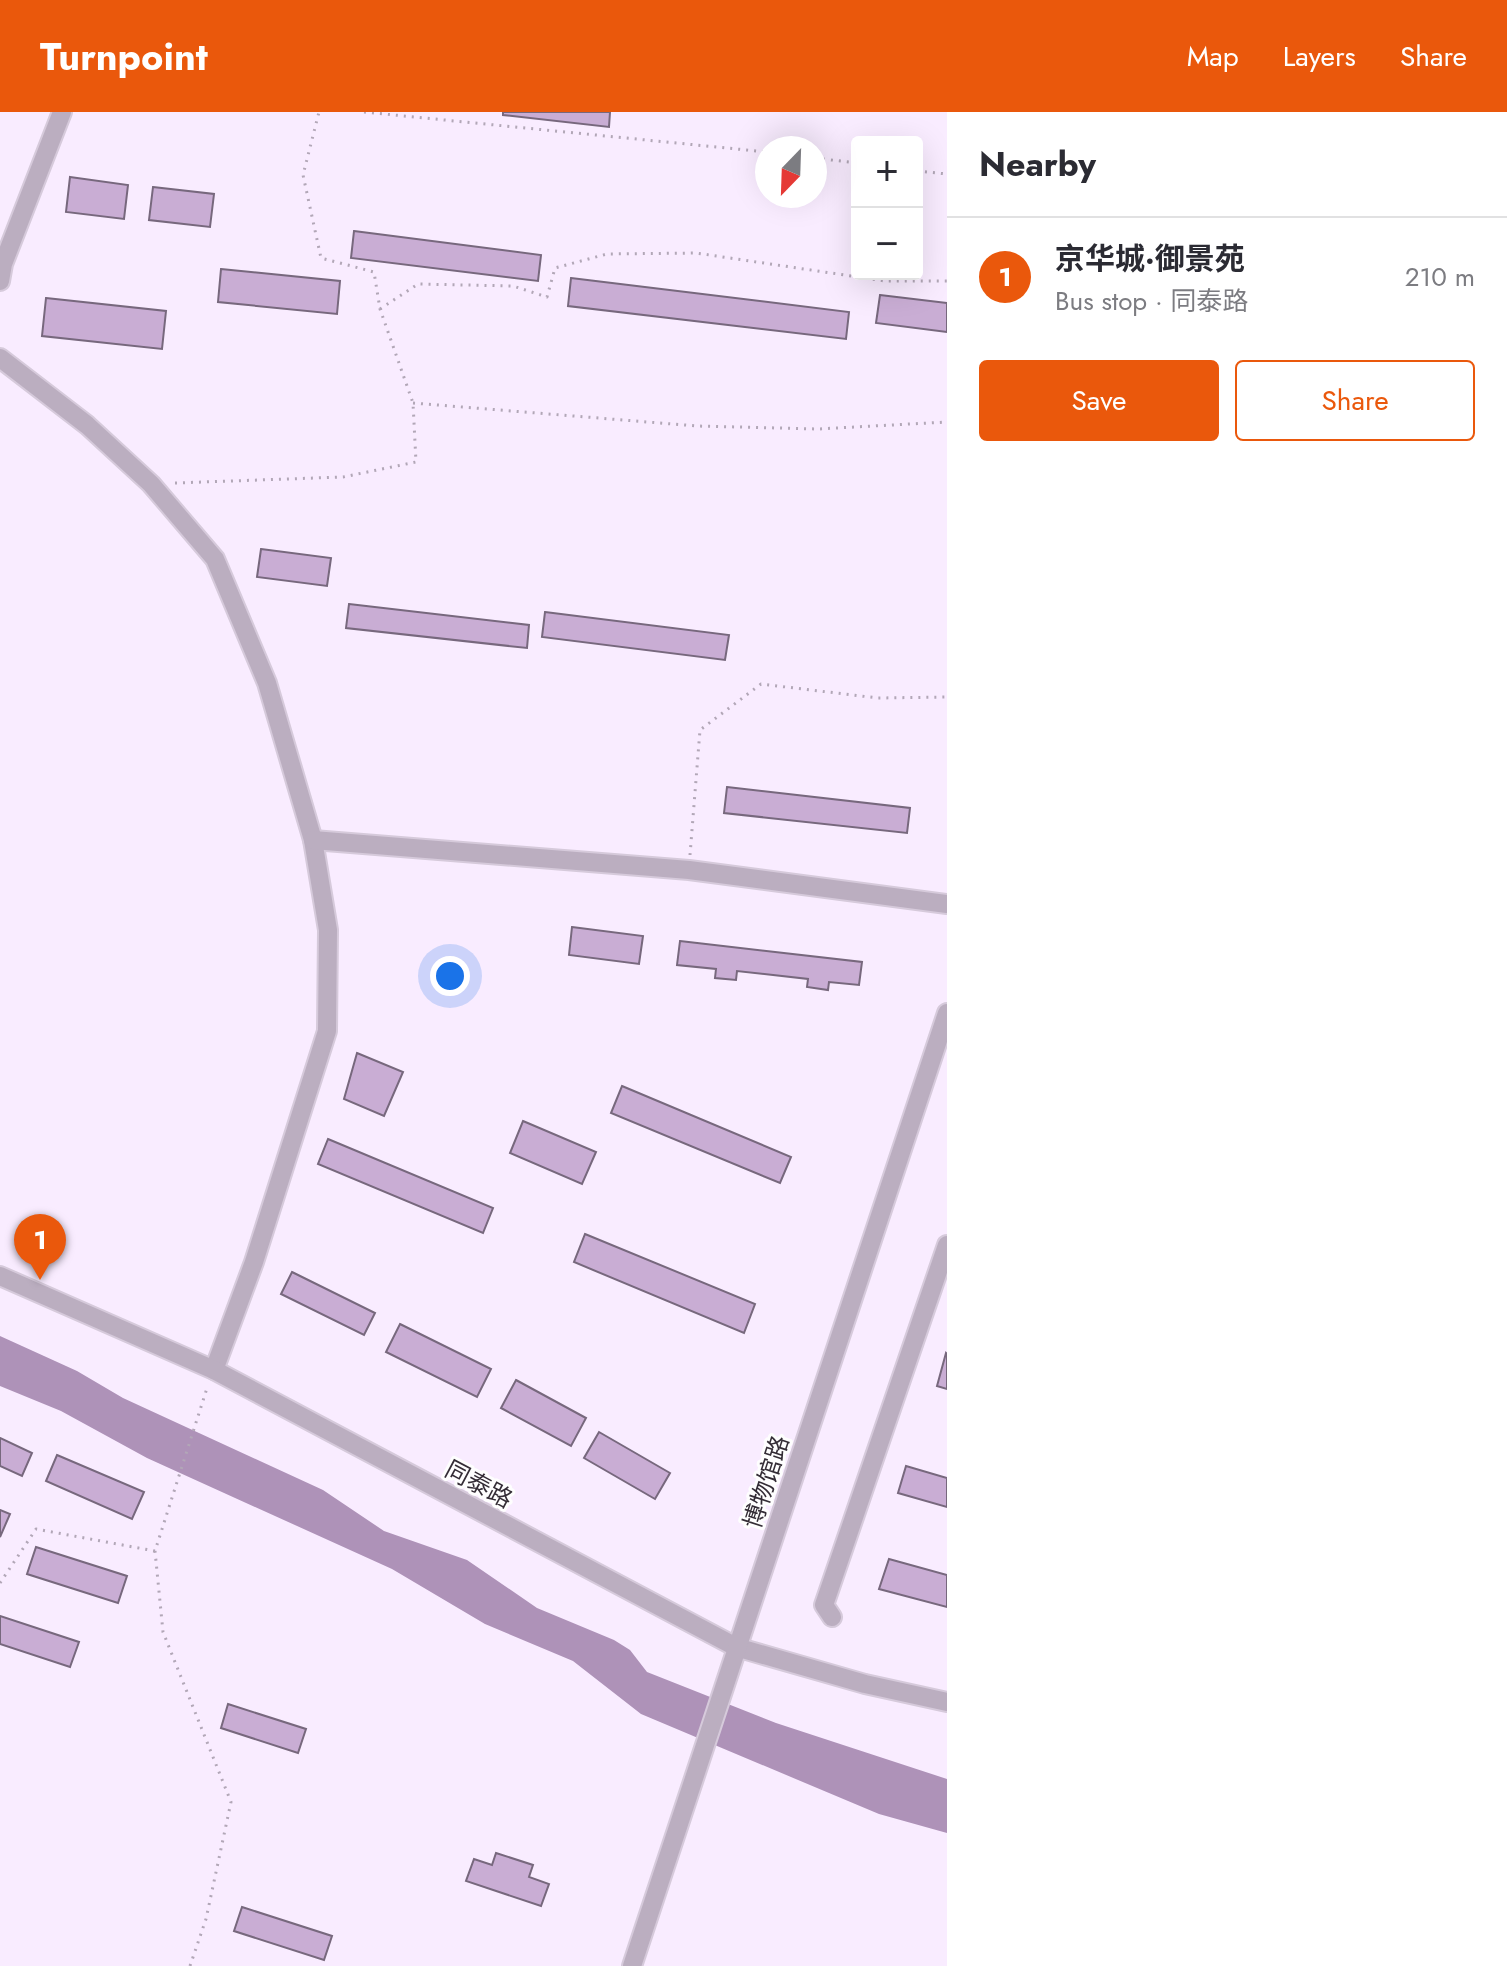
<!DOCTYPE html>
<html lang="en">
<head>
<meta charset="utf-8">
<style>
  :root { --surface:#fff; --page:#f7f7f7; --text:#2b2b33; --muted:#7c7c81; --line:#e1e1e2; --accent:#ea580c }
  body { margin:0; font-family:Jost,"Noto Sans SC",sans-serif; background:var(--page); color:var(--text) }
  .controls { position:absolute; right:24px; top:24px; display:grid; overflow:hidden; border-radius:8px; box-shadow:0 8px 32px #0002 }
  .controls button { width:72px; height:72px; display:grid; place-items:center; padding:0; border:0; border-bottom:2px solid var(--line); background:var(--surface); color:var(--text); font:40px sans-serif }
  .compass { position:absolute; left:755px; top:24px; width:72px; height:72px; border-radius:50%; background:var(--surface); box-shadow:0 8px 32px #0002; rotate:203deg }
  .you { position:absolute; left:450px; top:864px; width:28px; height:28px; margin:-20px; border:6px solid #fff; border-radius:50%; background:#1a73e8; box-shadow:0 0 0 12px #1a73e833 }
  .badge { display:grid; place-items:center; width:52px; height:52px; border-radius:50%; background:var(--accent); color:#fff; font-size:26px; font-weight:700 }
  .pin { position:absolute; translate:-50% -66px; filter:drop-shadow(0 2px 4px #0008) }
  .pin::after { content:''; position:absolute; top:42px; width:28px; height:24px; background:inherit; clip-path:polygon(0 0,100% 0,50% 100%) }
  .list { margin:0; padding:0; list-style:none }
  h2 { display:flex; justify-content:space-between; align-items:center; height:104px; margin:0; padding:0 32px; font-size:34px }
  h2 small { font-size:26px; font-weight:400; color:var(--muted) }
  .list li { display:grid; grid-template-columns:52px 1fr auto; gap:24px; align-items:center; box-sizing:border-box; height:120px; padding:0 32px; border-top:2px solid var(--line) }
  .list b { display:block; font-size:30px; white-space:nowrap }
  .list p { margin:0; font-size:26px; white-space:nowrap; color:var(--muted) }
  .list em { font-size:26px; font-style:normal; color:var(--muted) }
  .actions { display:flex; gap:16px; padding:24px 32px }
  .actions a { flex:1; padding:18px 0; border:2px solid var(--accent); border-radius:8px; text-align:center; font-size:28px; color:var(--accent) }
  .actions .main { background:var(--accent); color:#fff }
  .map { position:relative; flex:none; width:947px; height:1854px; overflow:hidden }
  header { display:flex; align-items:center; gap:48px; box-sizing:border-box; height:112px; padding:0 40px; background:var(--accent); color:#fff }
  header strong { font-size:38px }
  nav { display:flex; gap:44px; margin-inline-start:auto; font-size:28px }
  main { display:flex }
  aside { flex:1; background:var(--surface) }
  .map>svg:first-child { display:block }
  .water { fill:#ae92b8 }
  .building { fill:#c9add4; stroke:#77687d; stroke-width:2 }
  .lines { fill:none; stroke-linecap:round; stroke-linejoin:round }
  .minor-casing { stroke:#d6cadb; stroke-width:22 }
  .path { stroke:#b2a7b7; stroke-width:3; stroke-dasharray:2 6; stroke-linecap:butt }
  .minor { stroke:#bbaec0; stroke-width:18 }
  .labels { text-anchor:middle; dominant-baseline:central; stroke-width:6; stroke-linejoin:round; paint-order:stroke }
  .street-label { font-size:24px; fill:#342d36; stroke:#fefefe }
</style>
</head>
<body>
<header>
<strong>Turnpoint</strong>
<nav><a>Map</a><a>Layers</a><a>Share</a></nav>
</header>
<main>
<div class="map">
<svg width="947" height="1854" viewBox="0 0 947 1854">
  <rect width="100%" height="100%" fill="#f9ecff"/>
  <path class="water" d="M0 1224 77 1259 123 1286 323 1378 384 1419 467 1448 537 1496 614 1528 630 1538 647 1560 776 1611 947 1667V1721L879 1702 641 1602 573 1549 485 1512 392 1457 147 1346 61 1299 0 1274Z"/>
  <g class="building">
    <path d="M503 0H610L609 15 503 3Z"/>
    <path d="M70 65 128 73 124 107 66 100Z"/>
    <path d="M153 75 214 82 210 115 149 108Z"/>
    <path d="M354 119 541 143 538 169 351 146Z"/>
    <path d="M221 157 340 169 337 202 218 190Z"/>
    <path d="M571 166 849 200 846 227 568 194Z"/>
    <path d="M880 183 947 191V220L876 211Z"/>
    <path d="M46 186 166 199 162 237 42 224Z"/>
    <path d="M261 437 331 446 327 474 257 465Z"/>
    <path d="M349 492 529 513 527 536 346 516Z"/>
    <path d="M545 500 729 523 725 548 542 525Z"/>
    <path d="M727 675 910 696 907 721 724 701Z"/>
    <path d="M572 815 643 824 639 852 569 843Z"/>
    <path d="M680 829 862 850 859 873 829 870 828 878 807 875 808 867 737 859 736 868 715 866 716 857 677 853Z"/>
    <path d="M357 941 403 960 384 1004 344 987Z"/>
    <path d="M622 974 791 1045 780 1071 611 1001Z"/>
    <path d="M523 1009 596 1040 582 1072 510 1041Z"/>
    <path d="M328 1027 493 1096 483 1121 318 1052Z"/>
    <path d="M585 1122 755 1192 744 1221 574 1150Z"/>
    <path d="M292 1160 375 1201 364 1223 281 1182Z"/>
    <path d="M400 1212 491 1257 477 1285 386 1240Z"/>
    <path d="M946 1241 947 1242V1277L937 1274Z"/>
    <path d="M516 1268 586 1306 571 1334 501 1296Z"/>
    <path d="M599 1320 670 1361 655 1387 584 1346Z"/>
    <path d="M0 1326 32 1341 22 1364 0 1354Z"/>
    <path d="M57 1343 144 1380 132 1407 46 1369Z"/>
    <path d="M906 1354 947 1366V1395L898 1381Z"/>
    <path d="M0 1398 10 1402 0 1425Z"/>
    <path d="M36 1435 127 1464 118 1491 27 1462Z"/>
    <path d="M889 1447 947 1463V1495L879 1477Z"/>
    <path d="M0 1504 79 1530 70 1555 0 1532Z"/>
    <path d="M228 1592 306 1617 298 1641 221 1616Z"/>
    <path d="M496 1741 533 1753 529 1765 549 1772 541 1794 466 1769 474 1747 492 1753Z"/>
    <path d="M242 1795 332 1824 324 1848 234 1819Z"/>
  </g>
  <g class="lines">
    <defs>
      <g id="minor">
        <path d="M0 169 3 152 62 0"/>
        <path d="M0 246 87 313 151 372 215 447 267 571 313 728 328 818 327 919 254 1150 214 1258"/>
        <path d="M313 728 689 758 947 792"/>
        <path d="M0 1164 214 1258 736 1535 865 1572 947 1590"/>
        <path d="M832 1505 824 1493 947 1133"/>
        <path d="M632 1854 947 901"/>
      </g>
    </defs>
    <use href="#minor" class="minor-casing"/>
    <g class="path">
      <path d="M364 0 767 40"/>
      <path d="M815 46 857 51"/>
      <path d="M917 59 947 62"/>
      <path d="M380 197 418 172 513 174 547 185 555 156 607 142 696 141 885 169H947"/>
      <path d="M413 291 697 314 818 317 947 310"/>
      <path d="M175 371 343 365 416 350 413 291 380 197 374 160 321 146 303 63 319 0"/>
      <path d="M690 743 700 618 761 572 878 586 947 585"/>
      <path d="M0 1471 36 1417 155 1439"/>
      <path d="M190 1854 206 1807 231 1690 163 1520 155 1439 208 1273"/>
    </g>
    <use href="#minor" class="minor"/>
  </g>
  <g class="labels">
    <g class="street-label">
      <text transform="translate(766 1370) rotate(-72)">博物馆路</text>
      <text transform="translate(479 1372) rotate(28)">同泰路</text>
    </g>
  </g>
</svg>
<div class="controls">
<button>+</button>
<button>−</button>
</div>
<svg class="compass" viewBox="-18 -18 36 36"><path d="M0-13l5 13h-10z" fill="#e53935"/><path d="M0 13l5-13h-10z" fill="#7c7c81"/></svg>
<div class="you"></div>
<div class="pin badge" style="left:40px;top:1168px">1</div>
</div>
<aside>
<h2>Nearby<small></small></h2>
<ul class="list">
<li><span class="badge">1</span><div><b>京华城·御景苑</b><p>Bus stop · 同泰路</p></div><em>210 m</em></li>
</ul>
<div class="actions"><a class="main">Save</a><a>Share</a></div>
</aside>
</main>
</body>
</html>
